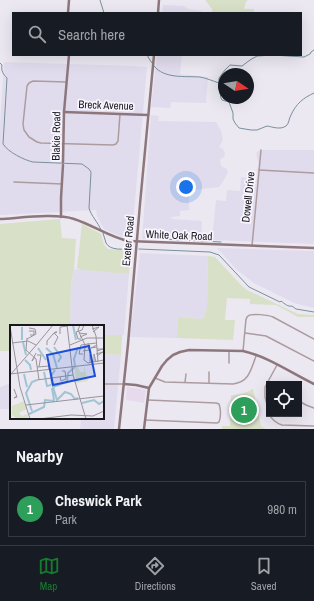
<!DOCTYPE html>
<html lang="en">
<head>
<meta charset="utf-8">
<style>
  :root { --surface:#171b24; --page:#242831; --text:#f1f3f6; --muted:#9ea1a6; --line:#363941; --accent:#177b2e }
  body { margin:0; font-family:"Archivo Narrow",sans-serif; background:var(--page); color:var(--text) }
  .controls { position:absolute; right:12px; bottom:12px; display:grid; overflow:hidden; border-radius:0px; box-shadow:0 4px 16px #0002 }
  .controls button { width:36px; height:36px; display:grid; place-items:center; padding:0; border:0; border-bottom:1px solid var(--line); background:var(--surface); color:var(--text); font:20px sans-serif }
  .compass { position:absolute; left:218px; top:68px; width:36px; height:36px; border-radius:50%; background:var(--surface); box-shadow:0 4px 16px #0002; rotate:102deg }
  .you { position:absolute; left:186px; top:187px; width:14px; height:14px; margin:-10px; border:3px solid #fff; border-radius:50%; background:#1a73e8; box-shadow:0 0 0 6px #1a73e833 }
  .badge { display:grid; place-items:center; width:26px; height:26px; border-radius:50%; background:var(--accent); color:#fff; font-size:13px; font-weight:700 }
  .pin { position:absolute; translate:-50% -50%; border:2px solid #fff; box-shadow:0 1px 4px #0006 }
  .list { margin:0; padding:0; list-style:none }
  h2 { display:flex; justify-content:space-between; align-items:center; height:52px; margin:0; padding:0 16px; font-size:17px }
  h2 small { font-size:13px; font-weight:400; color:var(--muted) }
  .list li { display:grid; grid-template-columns:26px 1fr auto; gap:12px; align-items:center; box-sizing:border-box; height:56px; margin:0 8px 8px; padding:0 8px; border:1px solid var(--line); border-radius:0px }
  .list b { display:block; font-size:15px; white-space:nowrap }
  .list p { margin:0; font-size:13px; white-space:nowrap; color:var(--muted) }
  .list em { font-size:13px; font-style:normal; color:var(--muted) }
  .icon { flex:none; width:22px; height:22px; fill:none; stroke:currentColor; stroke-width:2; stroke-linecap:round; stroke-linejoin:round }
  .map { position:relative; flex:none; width:314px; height:429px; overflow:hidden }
  .search { position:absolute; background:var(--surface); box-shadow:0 4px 16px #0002; left:12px; right:12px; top:12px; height:44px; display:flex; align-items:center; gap:10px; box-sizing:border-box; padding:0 14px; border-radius:0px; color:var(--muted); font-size:15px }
  .sheet { height:116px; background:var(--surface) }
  nav { display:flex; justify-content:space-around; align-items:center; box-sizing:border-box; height:56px; border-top:1px solid var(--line); background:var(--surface); font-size:11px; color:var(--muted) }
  nav a { display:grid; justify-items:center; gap:2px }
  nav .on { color:var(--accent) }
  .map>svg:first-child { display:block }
  .commercial { fill:#e8daed }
  .built { fill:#e1dced }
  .green { fill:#d9e0c8 }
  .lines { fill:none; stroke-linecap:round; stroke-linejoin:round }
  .stream { stroke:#78909c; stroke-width:1 }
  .street { stroke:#ad9c9f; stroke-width:1.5 }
  .secondary { stroke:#8e777c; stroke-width:2.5 }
  .labels { text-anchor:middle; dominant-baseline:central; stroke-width:3.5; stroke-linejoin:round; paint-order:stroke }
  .street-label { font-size:11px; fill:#18171a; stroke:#f8f5ff }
  .inset-river { fill:none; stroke:#a1c4d4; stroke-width:2 }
  .inset-road { fill:none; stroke:#97949c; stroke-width:1 }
  .view { fill:#1d4ed8; fill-opacity:0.15; stroke:#1d4ed8; stroke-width:2 }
  .inset-edge { fill:none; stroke:#18171a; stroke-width:2 }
</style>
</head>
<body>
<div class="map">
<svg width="314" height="429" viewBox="0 0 314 429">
  <rect width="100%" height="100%" fill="#ebe8f2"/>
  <path class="commercial" d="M127 387 146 390 144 403 126 400Z"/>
  <g class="built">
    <path d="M163 5 184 6 188 9 202 11V13H162Z"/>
    <path d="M157 55H182L180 74 208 77 206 103 171 102 170 108 151 107Z"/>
    <path d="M4 62 133 66 147 67 132 235 129 237H123L117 235 104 229 97 216 96 210 0 215V125Z"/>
    <path d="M151 115 159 116 158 121 216 122 221 131 223 140 219 147 223 149 225 154 224 157 220 159 221 166 227 169 228 172 224 180 219 187 193 190 189 192V210L180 211V216L171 217 172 219 202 221 201 239H142Z"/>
    <path d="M260 150H314V244L212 240 216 200 226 201 227 190 240 191 241 177 257 179 258 161 256 153Z"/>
    <path d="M217 248 314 251V308L294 303 254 283 238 271Z"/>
    <path d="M140 253 208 256 207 308 203 319 178 317 177 338 130 337Z"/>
    <path d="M74 269 129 274 124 335H103V326H70L71 283Z"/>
    <path d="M103 354 121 355 114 429H80L81 418H103Z"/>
    <path d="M11 383V409H0V387Z"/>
  </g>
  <g class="green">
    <path d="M205 0H248L246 2 244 9H254V13H212V9Z"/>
    <path d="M60 219 62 238 76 239 74 269 71 283 70 326H11V351H0V224Z"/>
    <path d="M82 224 101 234 104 245 108 249 131 251 129 274 82 270 79 269 77 268Z"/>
    <path d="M208 256 215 257 242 286 247 290 298 314 314 315V317H298L276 305 250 304V299L227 298 225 320H235L233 340 177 338 178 317 203 319 207 308Z"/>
    <path d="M103 335H122L121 355 103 354Z"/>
    <path d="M252 389H253L261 426 266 429H222V426H230L231 395C240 395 245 394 252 389Z"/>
  </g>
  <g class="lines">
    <g class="stream">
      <path d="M100 0 104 13"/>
      <path d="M314 50 311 52 310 54 304 57 273 55 257 56 250 60 242 66 230 65 225 70 219 78V88L221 98 222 100 229 102 233 113V119L235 123 239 128 251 130H257L267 126C273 127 280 130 286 126 289 124 289 118 291 115 296 104 303 98 314 93"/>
      <path d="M148 55V57L152 63"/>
      <path d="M0 63 2 65C1 71 3 74 7 78L3 144C8 152 24 160 33 162L82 164 89 169 91 172 89 208C91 216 98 222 101 230"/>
      <path d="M154 66C164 79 185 76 200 77 206 78 213 81 219 83"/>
      <path d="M103 233C104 236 105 240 106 243 110 251 124 249 132 249"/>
      <path d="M161 239 221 242"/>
      <path d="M139 249 210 252 219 255 249 287 280 302 281 301C285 304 288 307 292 306L296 309 314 312"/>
    </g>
    <g class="street">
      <path d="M66 82 33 81 29 83 27 86 23 124 24 130 29 137 37 142 41 143 113 145 116 144 118 141 120 114"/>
      <path d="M259 170 314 173"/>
      <path d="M14 182 62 184"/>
      <path d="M252 246 261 150"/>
      <path d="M245 333 266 336 314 361"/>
      <path d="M243 351 246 319C247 318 247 316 248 316 251 313 269 315 273 317L314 339"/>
      <path d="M229 363V351"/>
      <path d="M155 378 165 382 233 384C249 382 251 370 256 356"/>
      <path d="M185 382 186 374"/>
      <path d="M209 383V372"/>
      <path d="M103 384H123"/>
      <path d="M299 401 306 405 314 408"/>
      <path d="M269 412 265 397V387L277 365"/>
      <path d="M269 414C272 420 276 423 282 425L314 426"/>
      <path d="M145 420 217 423 219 422C221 417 221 409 219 404L216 403 148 400"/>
    </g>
    <g class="secondary">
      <path d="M68 13 69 0"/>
      <path d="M158 13 159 0"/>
      <path d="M64 112 148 115"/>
      <path d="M63 162 64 112 69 55"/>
      <path d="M61 217V198L63 165"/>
      <path d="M0 219C20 218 56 213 74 219 93 225 109 237 128 241L314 248"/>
      <path d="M124 384 136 385 149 388"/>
      <path d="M119 429 128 344 140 204 154 55"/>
      <path d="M144 429 149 388 162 366 167 360 173 355 180 352 189 350 243 351C269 357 291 373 314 384"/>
    </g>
  </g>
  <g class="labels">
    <g class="street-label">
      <text transform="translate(106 105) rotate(2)">Breck Avenue</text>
      <text transform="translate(56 136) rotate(-89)">Blakie Road</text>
      <text transform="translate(248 197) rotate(-84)">Dowell Drive</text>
      <text transform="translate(179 235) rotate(2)">White Oak Road</text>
      <text transform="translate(128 241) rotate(-85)">Exeter Road</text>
    </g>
  </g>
  <g transform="translate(10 325)">
    <rect width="94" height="94" fill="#ebe8f2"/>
    <path d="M74 41 78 56 66 58 65 42H68L70 47H74ZM14 76 17 84 9 88 12 91 17 89 18 93 7 94 2 90V81Z" fill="#d9e0c8"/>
    <path class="inset-river" d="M63 0 66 15M12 2V15M13 17 16 30M44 22 51 32 48 37M28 23 36 35M36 23 43 29 47 43M15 35 20 40 21 45M65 41 64 34 68 22M65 42 58 48 57 57 43 62 47 75 55 67 61 69 65 74 68 73M34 47 37 61 41 60M14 49 17 62M42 60 41 51 45 45M42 63 44 75M72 78 84 75 89 79 94 76M22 86 16 68 22 57 27 55M19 89 34 82 35 75 45 76"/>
    <path class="inset-road" d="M57 0 63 50 76 94M70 0 68 5 75 20 74 35 78 38 94 35M82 0 86 11 88 37M0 1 10 62 20 94M82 4 89 2 83 7M19 6H24V10H20M69 8 77 9 70 12M50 9V2L58 1M17 13 16 25 26 34M17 14 26 9 25 4 19 3M71 14H68L66 7 72 5 74 0M2 18 18 16 26 20M28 18 43 0M37 20V16L43 9 45 7H47L43 9M44 20 48 12 45 9M60 20 77 13H94M87 20 81 23 87 22M73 26 79 25 78 18M87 26 93 24H87M73 29H69L71 20 86 18M86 29 93 27 87 31M27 30H31L29 42M25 32 22 36 26 28M26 34 29 55M84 37V29L86 37M80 38V30L82 37M27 42 39 41V45M0 49 94 38M1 49 29 17M50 52 51 56 56 54 55 46H52M27 55 63 50M4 64 7 72 4 73 7 71M16 80 94 71M29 94 61 90 83 91 94 86"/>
    <path class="view" d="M79 21 85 51 43 60 37 30Z"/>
    <rect width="94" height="94" class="inset-edge"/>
  </g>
</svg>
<div class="controls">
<button><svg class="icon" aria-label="locate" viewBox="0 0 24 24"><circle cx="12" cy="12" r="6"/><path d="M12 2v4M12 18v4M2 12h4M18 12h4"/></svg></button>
</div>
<svg class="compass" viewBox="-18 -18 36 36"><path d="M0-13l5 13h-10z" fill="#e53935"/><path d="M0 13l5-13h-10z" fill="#9ea1a6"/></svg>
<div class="you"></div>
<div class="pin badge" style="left:244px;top:410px;background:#2e9e5b">1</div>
<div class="search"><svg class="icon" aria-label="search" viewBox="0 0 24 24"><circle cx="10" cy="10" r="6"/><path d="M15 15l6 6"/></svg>Search here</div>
</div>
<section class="sheet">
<h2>Nearby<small></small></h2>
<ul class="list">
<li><span class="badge" style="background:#2e9e5b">1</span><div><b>Cheswick Park</b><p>Park</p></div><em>980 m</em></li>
</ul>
</section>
<nav>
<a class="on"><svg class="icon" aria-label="map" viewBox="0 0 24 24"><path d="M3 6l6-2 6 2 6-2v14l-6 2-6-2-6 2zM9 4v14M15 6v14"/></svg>Map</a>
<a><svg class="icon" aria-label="directions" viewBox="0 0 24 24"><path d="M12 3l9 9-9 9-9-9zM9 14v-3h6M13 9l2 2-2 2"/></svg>Directions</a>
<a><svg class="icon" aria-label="saved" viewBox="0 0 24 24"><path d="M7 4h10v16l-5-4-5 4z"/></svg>Saved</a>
</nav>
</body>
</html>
